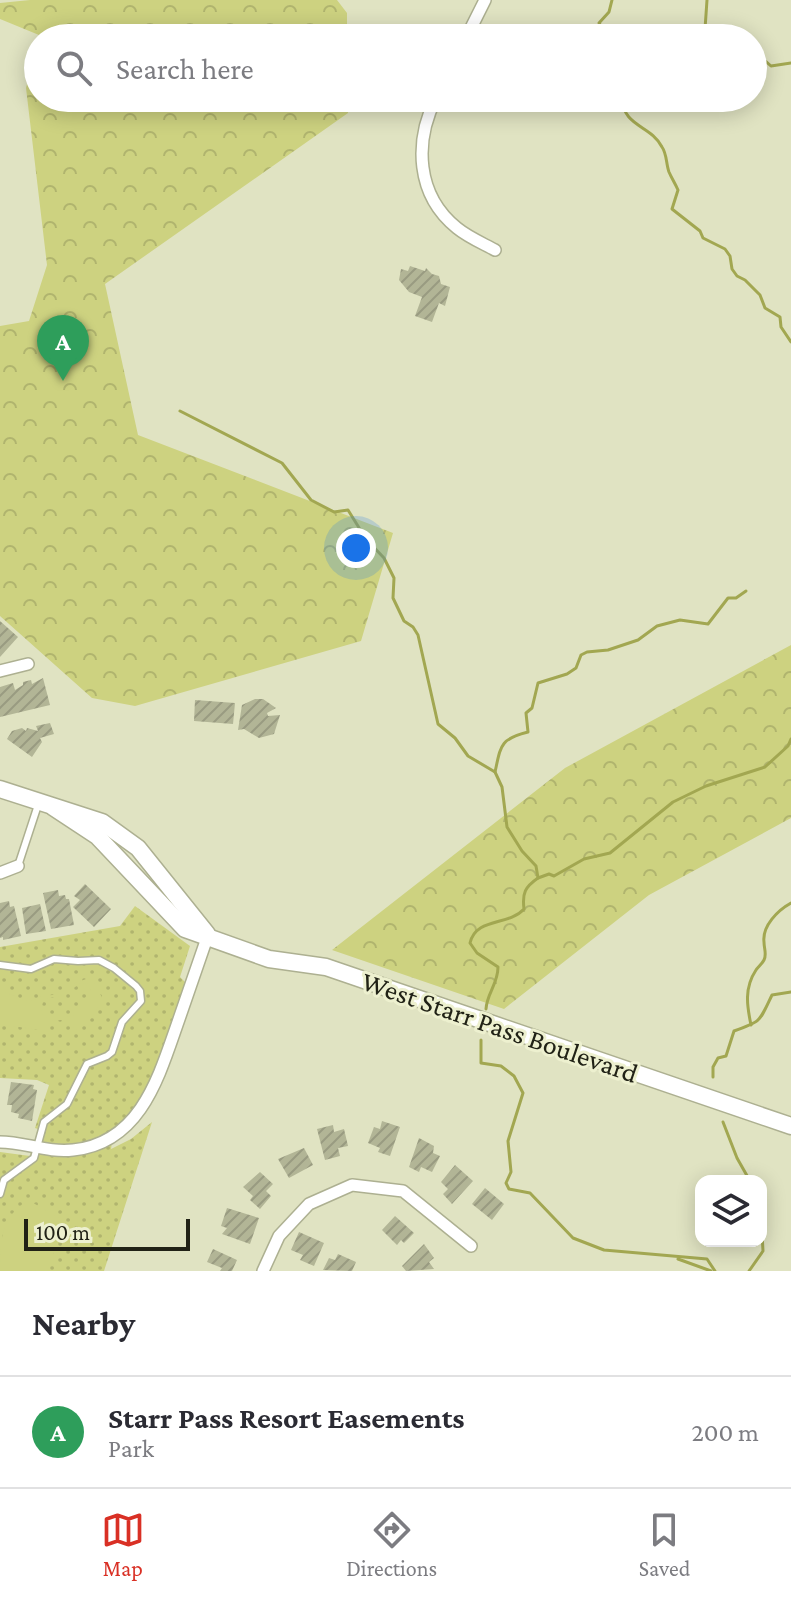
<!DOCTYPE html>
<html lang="en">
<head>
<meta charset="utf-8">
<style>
  :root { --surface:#fff; --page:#f7f7f7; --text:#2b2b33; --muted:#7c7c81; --line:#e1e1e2; --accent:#d93025 }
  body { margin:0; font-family:"Crimson Pro",serif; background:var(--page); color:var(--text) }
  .controls { position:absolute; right:24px; bottom:24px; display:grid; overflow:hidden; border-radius:16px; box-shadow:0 4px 20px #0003 }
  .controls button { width:72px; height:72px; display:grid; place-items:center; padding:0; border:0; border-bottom:2px solid var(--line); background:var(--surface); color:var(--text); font:40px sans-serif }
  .scale { position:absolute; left:24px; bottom:20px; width:166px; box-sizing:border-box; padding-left:8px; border:4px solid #212216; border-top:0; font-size:22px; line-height:28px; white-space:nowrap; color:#212216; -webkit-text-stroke:6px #edf0cf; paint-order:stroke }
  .you { position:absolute; left:356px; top:548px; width:28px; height:28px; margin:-20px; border:6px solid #fff; border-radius:50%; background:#1a73e8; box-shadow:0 0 0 12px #1a73e833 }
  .badge { display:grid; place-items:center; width:52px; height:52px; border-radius:50%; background:var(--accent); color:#fff; font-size:26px; font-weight:700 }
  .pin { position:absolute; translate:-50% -66px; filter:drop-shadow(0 2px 4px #0008) }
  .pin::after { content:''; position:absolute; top:42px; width:28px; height:24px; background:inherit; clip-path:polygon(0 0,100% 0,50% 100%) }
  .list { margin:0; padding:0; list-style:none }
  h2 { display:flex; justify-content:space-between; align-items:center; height:104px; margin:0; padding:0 32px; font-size:34px }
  h2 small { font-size:26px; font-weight:400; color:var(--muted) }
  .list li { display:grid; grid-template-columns:52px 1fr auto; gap:24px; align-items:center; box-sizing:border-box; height:112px; padding:0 32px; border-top:2px solid var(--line) }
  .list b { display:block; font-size:30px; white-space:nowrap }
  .list p { margin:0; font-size:26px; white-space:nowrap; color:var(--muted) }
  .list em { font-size:26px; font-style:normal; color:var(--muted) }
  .icon { flex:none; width:44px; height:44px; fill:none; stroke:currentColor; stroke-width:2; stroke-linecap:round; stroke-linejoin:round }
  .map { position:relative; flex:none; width:791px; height:1271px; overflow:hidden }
  .search { position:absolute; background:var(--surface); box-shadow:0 4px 20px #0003; left:24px; right:24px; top:24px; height:88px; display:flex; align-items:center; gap:20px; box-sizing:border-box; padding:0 28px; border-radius:44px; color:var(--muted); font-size:30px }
  .sheet { height:216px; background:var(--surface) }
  nav { display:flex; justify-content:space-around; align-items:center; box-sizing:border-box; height:112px; border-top:2px solid var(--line); background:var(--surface); font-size:22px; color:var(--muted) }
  nav a { display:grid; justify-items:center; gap:4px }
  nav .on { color:var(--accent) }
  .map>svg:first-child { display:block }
  .grass { fill:url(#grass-dots) }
  .park { fill:url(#park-crowns) }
  .pitch { fill:#cdd280; fill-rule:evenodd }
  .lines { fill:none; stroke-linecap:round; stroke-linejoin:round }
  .stream { stroke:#a2a751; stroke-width:3 }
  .building { fill:url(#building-hatch) }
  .lane-casing { stroke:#adb091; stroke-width:9 }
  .street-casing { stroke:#adb091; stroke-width:14 }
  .secondary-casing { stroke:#adb091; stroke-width:19 }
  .lane { stroke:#fff; stroke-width:6 }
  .street { stroke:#fff; stroke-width:11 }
  .secondary { stroke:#fff; stroke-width:16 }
  .labels { text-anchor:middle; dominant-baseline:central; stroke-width:6; stroke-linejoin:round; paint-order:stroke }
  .street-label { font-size:28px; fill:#212216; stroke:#edf0cf }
</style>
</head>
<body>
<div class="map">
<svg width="791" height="1271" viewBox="0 0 791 1271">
  <defs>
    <pattern id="grass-dots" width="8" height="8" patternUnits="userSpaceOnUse" patternTransform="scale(2)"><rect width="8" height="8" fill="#cdd280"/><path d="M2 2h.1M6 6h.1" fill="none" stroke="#b0b46e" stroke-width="1.8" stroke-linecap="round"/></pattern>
    <pattern id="park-crowns" width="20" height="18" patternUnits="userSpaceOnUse" patternTransform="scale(2)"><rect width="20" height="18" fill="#cdd280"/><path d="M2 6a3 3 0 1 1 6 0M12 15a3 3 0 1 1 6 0" fill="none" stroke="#b0b46e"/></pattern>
    <pattern id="building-hatch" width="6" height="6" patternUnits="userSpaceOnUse" patternTransform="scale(2)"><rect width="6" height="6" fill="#b2b596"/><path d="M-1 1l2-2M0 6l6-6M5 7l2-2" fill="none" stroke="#999b81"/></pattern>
  </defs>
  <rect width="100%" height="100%" fill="#e0e3c2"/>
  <path class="grass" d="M135 906 190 946 180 977 190 987 156 1084 113 1136 111 1149 131 1139 152 1122 104 1271H0V1152L30 1156 38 1129 35 1128 49 1085 37 1080 0 1078V947L120 926Z"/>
  <g class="park">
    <path d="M30 0H337L347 13V38H39V35L0 19V3Z"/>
    <path d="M38 40V98H348V113L105 284 138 435 393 533 361 641 135 706 92 698 0 616V326L29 321 47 265 26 88Z"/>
    <path d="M791 645V818L649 895 504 1009 332 950 565 768Z"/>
  </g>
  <g class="pitch">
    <path d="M86 979 94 983 103 999 91 1018 78 1031 61 1020 51 1021 38 1030 13 1026H0V990L29 1002 43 996 61 994 75 983ZM80 983 88 984 91 992 81 1002 76 1015 68 1017 55 1015 46 1018 43 1016 41 1008 44 999 65 995Z"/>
    <path d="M24 1203 35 1204 58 1217C61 1233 56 1263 39 1270 29 1271 11 1271 0 1271 0 1244 0 1220 24 1203Z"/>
  </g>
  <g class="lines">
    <g class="stream">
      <path d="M707 0 705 29 714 30 717 38"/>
      <path d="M609 38 599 23 609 12 612 0"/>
      <path d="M753 50 771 66 791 63"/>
      <path d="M622 98C623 127 651 125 662 147 667 154 666 164 669 172 672 179 675 183 678 190L672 209 700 231 703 238 725 249 730 256 732 269 737 276 745 280 760 295 765 308 780 317 781 327 791 342"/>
      <path d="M180 411 282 463 311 500 334 512 348 510 366 539 384 558 394 578 393 598 404 621 413 627 418 635 438 724 455 738 468 756 495 772 502 787 507 827 522 851 536 866 538 878C525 887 522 893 524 909 509 926 476 917 470 943L477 953 498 967C498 984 487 993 486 1009"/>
      <path d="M495 772C501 745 500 739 528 732L526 713 532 708 538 683 567 674 576 668 581 655 587 652 608 650 638 640 657 626 680 620 708 624 728 598H736L746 591"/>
      <path d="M538 878 549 874 554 876 584 859 610 853 673 802 706 786 765 767 788 746 791 739"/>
      <path d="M751 1025C747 1006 744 988 756 970 758 967 762 964 764 960 767 954 764 949 764 942 762 926 778 910 791 903"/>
      <path d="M481 1040V1063L501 1066 514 1076 523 1093 508 1141 511 1172 506 1183 509 1189 530 1193 573 1238 604 1250 707 1259 715 1271"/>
      <path d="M713 1077V1067L718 1058 726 1056 734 1031C762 1021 759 1022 772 995L791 992"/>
      <path d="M723 1122 737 1158 750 1181"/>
      <path d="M678 1259 711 1271"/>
      <path d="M749 1271 763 1251 761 1216"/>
    </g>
  </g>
  <g class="building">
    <path d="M410 266 425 271 426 268 432 274 439 276 441 284 450 287 445 306 439 303 432 322 415 316 422 297 409 292 399 280 401 269 408 271Z"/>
    <path d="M0 621 18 637 0 657Z"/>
    <path d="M43 678 50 705 0 717V687L13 683 15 690 23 685V682L31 680 32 684Z"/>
    <path d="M255 699H263L276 708 267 713 268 716 280 715 274 734 259 738 244 729 238 730 242 705Z"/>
    <path d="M195 700 235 703 233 724 194 721Z"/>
    <path d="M50 723 54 734 40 738 42 742 32 757 7 739 12 731 22 728 26 731 27 728 38 731 36 726Z"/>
    <path d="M85 884 111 909 94 927 73 907 80 900 74 896Z"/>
    <path d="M58 890 59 896 65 895 66 899H69L74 925 51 929 43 893Z"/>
    <path d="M9 901 10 907 14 906 21 936 3 940V937L0 938V903Z"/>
    <path d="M40 904 46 931 26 934 22 908Z"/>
    <path d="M11 1082 34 1085 33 1089 37 1090 32 1121 18 1118 19 1114 11 1112 12 1105H7Z"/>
    <path d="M382 1121 400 1127 390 1156 378 1152 380 1148 368 1143 374 1127 380 1129Z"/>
    <path d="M333 1125 334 1132 344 1129 348 1146 338 1148 340 1156 325 1160 317 1129Z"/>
    <path d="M419 1138 434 1146 433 1153 440 1156 432 1172 421 1167 419 1172 409 1167Z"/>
    <path d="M304 1148 313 1165 289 1178 278 1159Z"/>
    <path d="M455 1165 473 1181 452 1204 443 1194 448 1189 441 1182Z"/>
    <path d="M260 1172 273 1184 266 1191 271 1196 260 1209 250 1200 253 1196 243 1187Z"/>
    <path d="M485 1188 504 1204 492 1220 472 1204Z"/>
    <path d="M227 1208 259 1218 250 1244 222 1234 227 1228 221 1226Z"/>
    <path d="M395 1216 414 1233 404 1243 401 1240 397 1245 382 1230Z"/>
    <path d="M299 1232 324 1243 314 1266 300 1260 303 1255 291 1250Z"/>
    <path d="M424 1244 434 1258 429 1262 434 1269 406 1271 402 1266Z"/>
    <path d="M213 1249 237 1260 232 1271H220L222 1268 207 1262Z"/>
    <path d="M338 1254 356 1262 352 1271 323 1270 329 1258 335 1260Z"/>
  </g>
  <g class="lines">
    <defs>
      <g id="lane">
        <path d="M18 866 38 805"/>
        <path d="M0 965 31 969 54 959 78 961 99 960 114 968 136 986 140 991 141 1001 122 1022 112 1052 107 1056 87 1064 67 1104 44 1122 34 1158 4 1180 0 1194"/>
      </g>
      <g id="street">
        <path d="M466 38 485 0"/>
        <path d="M436 98C414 142 416 195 457 228 468 237 482 243 495 250"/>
        <path d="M0 671 28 664"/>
        <path d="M0 873 18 866"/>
        <path d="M0 1142C24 1142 48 1153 73 1150 141 1143 159 1076 178 1022 188 993 198 964 208 935"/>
        <path d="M263 1271 279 1236 309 1204 352 1185 403 1191 471 1246"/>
      </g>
      <g id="secondary">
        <path d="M0 789 102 822 138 848 207 934"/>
        <path d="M53 807 97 836 185 929 269 959 326 967 791 1126"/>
      </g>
    </defs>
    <use href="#lane" class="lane-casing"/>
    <use href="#street" class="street-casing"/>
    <use href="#secondary" class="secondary-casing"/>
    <use href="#lane" class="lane"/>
    <use href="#street" class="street"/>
    <use href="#secondary" class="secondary"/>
  </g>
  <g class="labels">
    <g class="street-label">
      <text transform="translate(500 1027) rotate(19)">West Starr Pass Boulevard</text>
    </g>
  </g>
</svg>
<div class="controls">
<button><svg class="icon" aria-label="layers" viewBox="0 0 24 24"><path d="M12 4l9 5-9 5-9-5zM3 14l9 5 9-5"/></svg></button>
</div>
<div class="scale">100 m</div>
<div class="you"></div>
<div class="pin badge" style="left:63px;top:381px;background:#2e9e5b">A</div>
<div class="search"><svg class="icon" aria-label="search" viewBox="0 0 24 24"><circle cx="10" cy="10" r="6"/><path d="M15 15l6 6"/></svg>Search here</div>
</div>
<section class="sheet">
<h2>Nearby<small></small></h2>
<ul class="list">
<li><span class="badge" style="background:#2e9e5b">A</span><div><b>Starr Pass Resort Easements</b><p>Park</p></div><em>200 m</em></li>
</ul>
</section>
<nav>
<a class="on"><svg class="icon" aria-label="map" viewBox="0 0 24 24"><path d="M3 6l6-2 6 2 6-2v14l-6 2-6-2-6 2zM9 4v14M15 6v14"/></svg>Map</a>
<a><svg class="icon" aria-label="directions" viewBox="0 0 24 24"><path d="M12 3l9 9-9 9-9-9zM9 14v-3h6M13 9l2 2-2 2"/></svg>Directions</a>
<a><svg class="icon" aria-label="saved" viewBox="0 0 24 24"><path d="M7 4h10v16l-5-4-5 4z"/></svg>Saved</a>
</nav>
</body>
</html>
